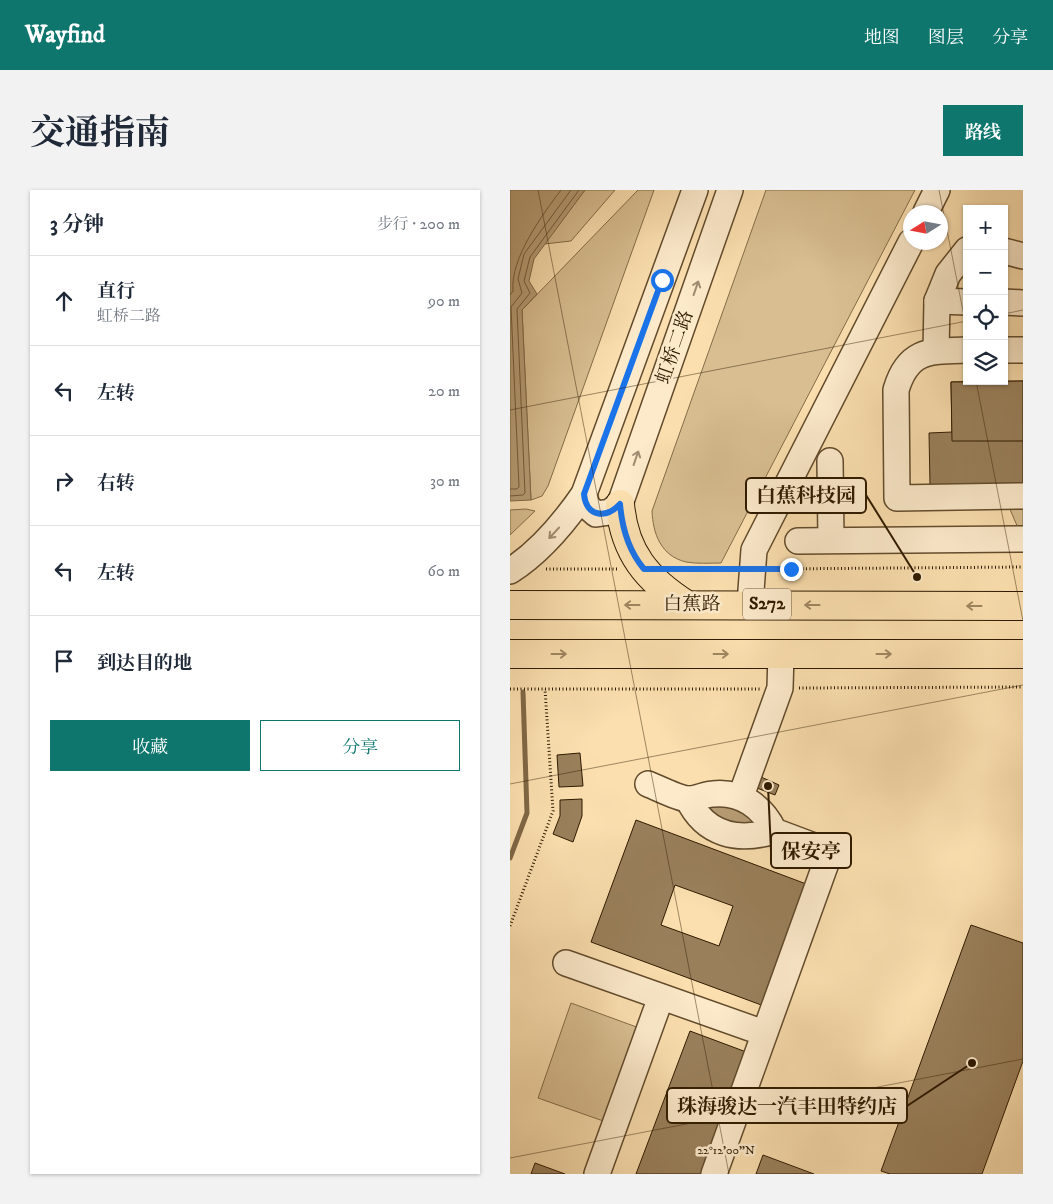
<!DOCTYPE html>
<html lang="zh">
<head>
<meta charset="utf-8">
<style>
  :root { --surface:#fff; --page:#f2f2f3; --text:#1f2937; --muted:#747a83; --line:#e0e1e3; --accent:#0f766e }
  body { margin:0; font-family:"IM FELL DW Pica","Noto Serif SC",serif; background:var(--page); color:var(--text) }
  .controls { position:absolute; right:15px; top:15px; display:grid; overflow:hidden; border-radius:0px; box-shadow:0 1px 4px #0004 }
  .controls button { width:45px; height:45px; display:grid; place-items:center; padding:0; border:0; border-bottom:1px solid var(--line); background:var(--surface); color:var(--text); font:25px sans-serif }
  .compass { position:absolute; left:393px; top:15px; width:45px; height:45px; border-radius:50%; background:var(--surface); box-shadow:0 1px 4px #0004; rotate:259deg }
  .stop { position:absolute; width:15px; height:15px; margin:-11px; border:4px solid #1a73e8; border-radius:50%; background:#fff }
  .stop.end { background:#1a73e8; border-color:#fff; box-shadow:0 1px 5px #0008 }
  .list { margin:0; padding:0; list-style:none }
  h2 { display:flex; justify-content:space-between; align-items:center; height:65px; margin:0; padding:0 20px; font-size:21px }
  h2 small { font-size:16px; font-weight:400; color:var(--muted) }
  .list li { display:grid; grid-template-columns:32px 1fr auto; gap:15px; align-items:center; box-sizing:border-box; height:90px; padding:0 20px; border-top:1px solid var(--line) }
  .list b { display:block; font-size:19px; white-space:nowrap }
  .list p { margin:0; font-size:16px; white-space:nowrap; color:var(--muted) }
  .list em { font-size:16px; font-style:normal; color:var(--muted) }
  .actions { display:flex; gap:10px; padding:15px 20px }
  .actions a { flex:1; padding:11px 0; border:1px solid var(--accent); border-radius:0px; text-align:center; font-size:18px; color:var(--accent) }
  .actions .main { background:var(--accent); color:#fff }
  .icon { flex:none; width:28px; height:28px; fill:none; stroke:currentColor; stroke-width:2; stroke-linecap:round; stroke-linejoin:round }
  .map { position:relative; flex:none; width:513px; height:984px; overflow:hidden; border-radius:0px }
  header { display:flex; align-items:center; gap:30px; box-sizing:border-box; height:70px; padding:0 25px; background:var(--accent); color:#fff }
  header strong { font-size:24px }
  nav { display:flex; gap:28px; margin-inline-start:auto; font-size:18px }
  .intro { display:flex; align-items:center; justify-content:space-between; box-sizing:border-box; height:120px; padding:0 30px }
  h1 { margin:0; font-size:35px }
  .button { padding:12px 22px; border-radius:0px; background:var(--accent); color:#fff; font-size:18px; font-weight:700 }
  main { display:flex; gap:30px; padding:0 30px }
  aside { flex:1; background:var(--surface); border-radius:0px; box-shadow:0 1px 4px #0004 }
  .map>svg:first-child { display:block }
  .green { fill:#d8be91; stroke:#846c48 }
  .water { fill:#b69c74; stroke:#806846 }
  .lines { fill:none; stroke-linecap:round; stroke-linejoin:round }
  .shore { stroke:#725b3a; stroke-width:1 }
  .stream { stroke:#806846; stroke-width:5 }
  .building { fill:#99805b; stroke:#2f1a00; fill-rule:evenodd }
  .minor-casing { stroke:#624b2c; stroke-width:28 }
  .major-casing { stroke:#2f1a00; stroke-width:30 }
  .path { stroke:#2f1a00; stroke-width:3; stroke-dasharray:1 2.5; stroke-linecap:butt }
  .minor { stroke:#fceacb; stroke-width:25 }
  .major { stroke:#fbdfaf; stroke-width:28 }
  .oneway { stroke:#a08c70 }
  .oneway2 { stroke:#9f8660 }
  .route { stroke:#1a73e8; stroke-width:6 }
  .ticks { fill:none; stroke:#2f1a00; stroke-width:1; stroke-opacity:0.45 }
  .labels { text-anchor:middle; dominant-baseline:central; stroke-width:5; stroke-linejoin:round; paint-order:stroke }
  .shield { fill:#fceacb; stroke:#6c583d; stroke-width:1 }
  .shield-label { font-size:18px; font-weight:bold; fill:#2f1a00 }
  .street-label { font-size:19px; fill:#2f1a00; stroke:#fceacb }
  .ticks-label { font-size:12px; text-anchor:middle; fill:#2f1a00; stroke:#fceacb; stroke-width:5; stroke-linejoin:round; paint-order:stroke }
  .leader { fill:none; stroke:#2f1a00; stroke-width:2 }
  .callout-dot { fill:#2f1a00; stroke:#fceacb; stroke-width:2 }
  .callout { fill:#fceacb; stroke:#2f1a00; stroke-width:2 }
  .callout-label { font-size:20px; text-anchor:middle; font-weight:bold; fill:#2f1a00 }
</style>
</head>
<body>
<header>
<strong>Wayfind</strong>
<nav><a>地图</a><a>图层</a><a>分享</a></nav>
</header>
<div class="intro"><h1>交通指南</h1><a class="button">路线</a></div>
<main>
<aside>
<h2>3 分钟<small>步行 · 200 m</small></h2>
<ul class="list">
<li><svg class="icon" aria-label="ahead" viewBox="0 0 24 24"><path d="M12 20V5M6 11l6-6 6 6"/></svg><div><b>直行</b><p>虹桥二路</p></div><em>90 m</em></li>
<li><svg class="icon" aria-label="left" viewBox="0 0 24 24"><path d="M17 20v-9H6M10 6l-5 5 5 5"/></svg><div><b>左转</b></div><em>20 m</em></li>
<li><svg class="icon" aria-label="right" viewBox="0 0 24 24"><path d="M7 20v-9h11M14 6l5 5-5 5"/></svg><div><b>右转</b></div><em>30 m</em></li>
<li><svg class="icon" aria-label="left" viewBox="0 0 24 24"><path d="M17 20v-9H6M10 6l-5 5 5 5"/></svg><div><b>左转</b></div><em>60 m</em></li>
<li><svg class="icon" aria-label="arrive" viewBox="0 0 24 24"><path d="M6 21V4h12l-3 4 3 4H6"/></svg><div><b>到达目的地</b></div></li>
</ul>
<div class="actions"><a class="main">收藏</a><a>分享</a></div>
</aside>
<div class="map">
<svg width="513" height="984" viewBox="0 0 513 984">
  <rect width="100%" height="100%" fill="#fbdfaf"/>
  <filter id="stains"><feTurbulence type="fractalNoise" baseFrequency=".004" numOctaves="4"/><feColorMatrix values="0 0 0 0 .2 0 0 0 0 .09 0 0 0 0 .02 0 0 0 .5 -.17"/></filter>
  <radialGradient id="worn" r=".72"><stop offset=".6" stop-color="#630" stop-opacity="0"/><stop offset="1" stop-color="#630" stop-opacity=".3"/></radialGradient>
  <g class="green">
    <path d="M75 0H105L61 51 34 54Z"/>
    <path d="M128 0H144L38 296 32 306 21 310 12 120Z"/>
    <path d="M256 0H405L211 373C200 373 187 374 176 372 151 366 143 344 142 321Z"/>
    <path d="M499 317H513V338H508Z"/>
    <path d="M16 319 25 321 0 345V320Z"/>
    <path d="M61 813 132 839 99 933 28 908Z"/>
  </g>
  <g class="water">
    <path d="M0 0H75L24 69 19 91 27 104 12 120 21 310 0 311Z"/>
    <path d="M202 614 235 618 247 634 210 633 199 619V616Z"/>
  </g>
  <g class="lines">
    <g class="shore">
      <path d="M0 105 3 101C0 68 33 24 51 0"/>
      <path d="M0 299H7L9 297 1 117 12 103 8 89 14 64 61 0"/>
      <path d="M0 306 13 305 15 303 7 119 20 103 14 91 20 67 69 0"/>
    </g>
    <path class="stream" d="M0 668 17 623 13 502"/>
  </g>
  <g class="building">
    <path d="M513 191V294L420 295 419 243 442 242 441 192Z"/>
    <path d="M513 191V251H442L441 192Z"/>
    <path d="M70 563 73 596 49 597 47 565Z"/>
    <path d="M251 587 269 595 265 605 247 598Z"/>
    <path d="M72 609V626L63 652 43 644 50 626V610Z"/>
    <path d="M126 630 299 695 254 816 81 752ZM165 695 223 716 209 756 151 735Z"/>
    <path d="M461 735 513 753V871L472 984H380L371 981Z"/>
    <path d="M180 841 239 863 194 984H126Z"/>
    <path d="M253 965 304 984H246Z"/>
    <path d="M25 973 55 984H21Z"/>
  </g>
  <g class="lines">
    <defs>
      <g id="minor">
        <path d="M416 22 427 0"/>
        <path d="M494 61 513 66"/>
        <path d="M427 111 457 112"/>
        <path d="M494 112 513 113"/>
        <path d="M457 160C420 161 398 159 386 200L387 308 513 306"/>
        <path d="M494 160H513"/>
        <path d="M426 161 427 111 438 84 457 60"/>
        <path d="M320 271 321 350"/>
        <path d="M74 304 77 316 86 324 100 322 110 314 220 0"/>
        <path d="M288 351 513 349"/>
        <path d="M0 381C30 362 54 333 74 304L185 0"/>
        <path d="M240 414 244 360 401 52"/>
        <path d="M138 594C148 598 168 608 177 609 185 610 195 604 203 604 231 601 253 617 264 641L320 662 204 984"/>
        <path d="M231 606 270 498 271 464"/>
        <path d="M178 609C195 645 228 652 264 641"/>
        <path d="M56 773 254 843"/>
        <path d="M87 984 151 807"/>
      </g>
      <g id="major">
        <path d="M110 314C114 362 137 390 177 415"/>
        <path d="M0 415 513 416"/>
        <path d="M0 464H513"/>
      </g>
    </defs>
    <use href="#minor" class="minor-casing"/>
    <use href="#major" class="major-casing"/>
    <g class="path">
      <path d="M36 379H107"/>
      <path d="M166 379H222"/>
      <path d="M261 379 513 377"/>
      <path d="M289 498 513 497"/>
      <path d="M0 499H250"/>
      <path d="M0 736 43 621 35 499"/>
    </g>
    <use href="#minor" class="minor"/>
    <use href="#major" class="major"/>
  </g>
  <defs><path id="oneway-shaft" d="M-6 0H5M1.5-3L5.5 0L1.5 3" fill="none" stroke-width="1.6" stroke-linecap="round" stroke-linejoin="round" transform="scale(1.25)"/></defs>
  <g class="oneway">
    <use href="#oneway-shaft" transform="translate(186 98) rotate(-71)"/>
    <use href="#oneway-shaft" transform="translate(126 268) rotate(-71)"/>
    <use href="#oneway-shaft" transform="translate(44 343) rotate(133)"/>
  </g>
  <g class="oneway2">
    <use href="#oneway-shaft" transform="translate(122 415) rotate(180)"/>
    <use href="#oneway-shaft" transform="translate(302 415) rotate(-180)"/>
    <use href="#oneway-shaft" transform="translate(464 416) rotate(-180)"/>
    <use href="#oneway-shaft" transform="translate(49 464)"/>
    <use href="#oneway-shaft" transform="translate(211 464)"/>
    <use href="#oneway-shaft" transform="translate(374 464)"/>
  </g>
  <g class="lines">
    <path class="route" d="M152 90 74 304C76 327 96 329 110 314 112 338 118 360 134 379H281"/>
  </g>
  <path class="ticks" d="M28 0 219 984M429 0 457 141M494 124 513 120M466 191 513 431M0 220 457 131M0 594 513 495M0 968 513 869"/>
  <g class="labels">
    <rect class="shield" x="233" y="398.5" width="48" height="31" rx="4"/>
    <g class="shield-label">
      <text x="257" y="414">S272</text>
    </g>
    <g class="street-label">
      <text transform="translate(165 157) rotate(-71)">虹桥二路</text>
      <text x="182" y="414">白蕉路</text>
    </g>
  </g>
  <g class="ticks-label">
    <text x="216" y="964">22°12'00"N</text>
  </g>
  <path class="leader" d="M407 387L356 305M258 596L261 661M462 873L397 916"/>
  <g class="callout-dot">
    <circle cx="407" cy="387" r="5"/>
    <circle cx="258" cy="596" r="5"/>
    <circle cx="462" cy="873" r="5"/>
  </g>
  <g class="callout">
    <rect x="236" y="288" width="120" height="35" rx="5"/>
    <rect x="261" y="643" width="80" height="35" rx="5"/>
    <rect x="157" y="898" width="240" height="35" rx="5"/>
  </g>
  <g class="callout-label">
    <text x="296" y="312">白蕉科技园</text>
    <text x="301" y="668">保安亭</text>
    <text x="277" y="923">珠海骏达一汽丰田特约店</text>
  </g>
  <rect width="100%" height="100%" filter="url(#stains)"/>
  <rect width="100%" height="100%" fill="url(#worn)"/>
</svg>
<div class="controls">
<button>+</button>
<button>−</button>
<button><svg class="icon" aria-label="locate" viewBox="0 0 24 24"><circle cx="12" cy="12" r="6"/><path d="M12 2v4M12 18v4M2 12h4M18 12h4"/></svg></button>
<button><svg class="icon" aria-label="layers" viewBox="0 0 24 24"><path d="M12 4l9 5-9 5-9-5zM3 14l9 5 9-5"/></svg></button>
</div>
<svg class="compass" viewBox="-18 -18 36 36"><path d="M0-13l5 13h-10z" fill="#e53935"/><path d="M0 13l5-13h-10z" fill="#747a83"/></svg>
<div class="stop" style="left:152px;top:90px"></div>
<div class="stop end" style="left:281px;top:379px"></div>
</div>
</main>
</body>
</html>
